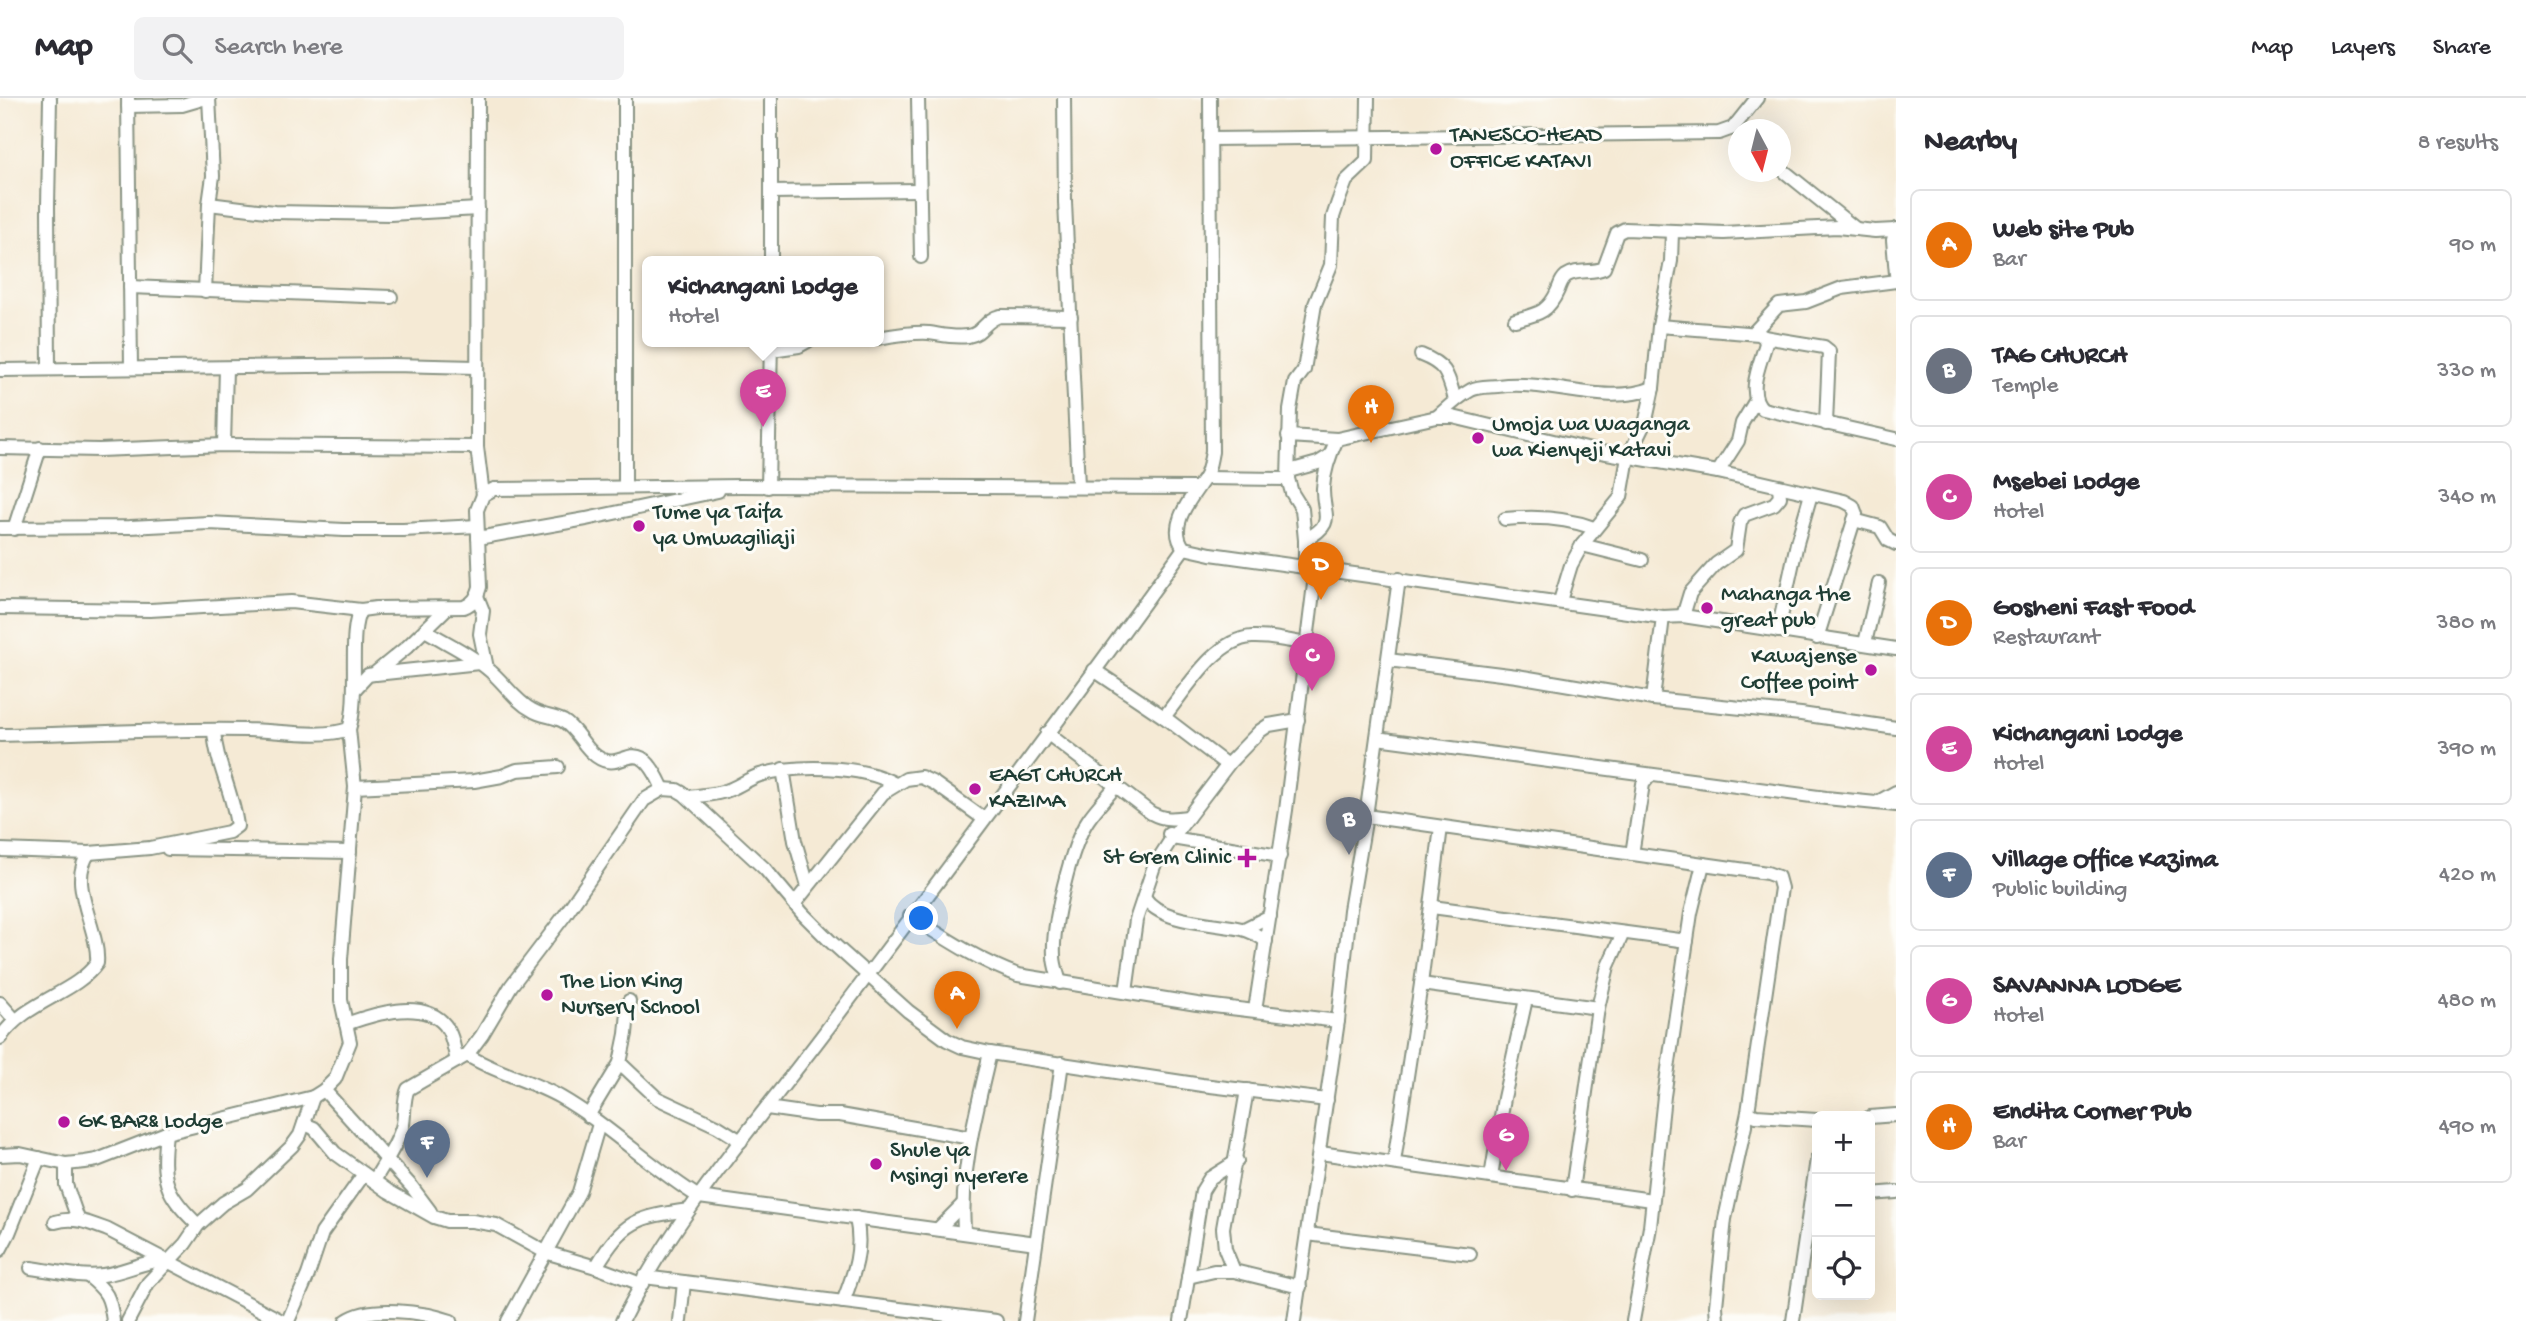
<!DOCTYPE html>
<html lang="en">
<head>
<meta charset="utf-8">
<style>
  :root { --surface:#fff; --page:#f2f2f3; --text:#2b2b33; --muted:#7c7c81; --line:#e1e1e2; --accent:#b5179e }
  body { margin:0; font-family:"Gochi Hand",sans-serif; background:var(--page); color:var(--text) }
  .controls { position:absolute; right:21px; bottom:21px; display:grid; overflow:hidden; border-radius:10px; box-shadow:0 7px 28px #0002 }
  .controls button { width:63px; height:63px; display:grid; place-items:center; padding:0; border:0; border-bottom:2px solid var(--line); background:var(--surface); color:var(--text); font:35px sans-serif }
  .compass { position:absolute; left:1728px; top:21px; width:63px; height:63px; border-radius:50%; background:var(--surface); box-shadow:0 7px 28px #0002; rotate:173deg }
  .you { position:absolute; left:922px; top:821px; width:24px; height:24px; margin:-18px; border:5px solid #fff; border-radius:50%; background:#1a73e8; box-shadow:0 0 0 10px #1a73e833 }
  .badge { display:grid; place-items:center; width:46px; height:46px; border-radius:50%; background:var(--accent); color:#fff; font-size:23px; font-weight:700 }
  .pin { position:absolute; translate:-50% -58px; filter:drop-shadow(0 2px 4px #0008) }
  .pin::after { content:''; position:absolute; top:37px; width:24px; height:21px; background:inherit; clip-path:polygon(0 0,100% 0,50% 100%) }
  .popup { position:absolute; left:642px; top:158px; width:242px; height:91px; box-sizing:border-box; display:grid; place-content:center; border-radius:10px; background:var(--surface); filter:drop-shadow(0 2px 5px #0005); font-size:23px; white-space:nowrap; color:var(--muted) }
  .popup b { font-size:26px; color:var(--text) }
  .popup::after { content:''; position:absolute; left:50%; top:100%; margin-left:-14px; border:14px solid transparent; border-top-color:var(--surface) }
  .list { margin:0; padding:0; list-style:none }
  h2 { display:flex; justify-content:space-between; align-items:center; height:91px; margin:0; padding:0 28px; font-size:30px }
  h2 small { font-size:23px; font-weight:400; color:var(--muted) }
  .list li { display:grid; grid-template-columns:46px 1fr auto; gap:21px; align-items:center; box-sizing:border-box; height:112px; margin:0 14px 14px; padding:0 14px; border:2px solid var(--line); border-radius:10px }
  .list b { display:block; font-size:26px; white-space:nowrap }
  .list p { margin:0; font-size:23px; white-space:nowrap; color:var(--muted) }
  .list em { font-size:23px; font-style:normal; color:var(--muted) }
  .icon { flex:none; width:38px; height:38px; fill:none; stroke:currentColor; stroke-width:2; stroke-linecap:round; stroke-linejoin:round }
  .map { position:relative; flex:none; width:1896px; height:1223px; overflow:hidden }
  header { display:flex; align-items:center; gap:42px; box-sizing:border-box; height:98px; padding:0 35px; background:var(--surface); border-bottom:2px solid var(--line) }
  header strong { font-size:33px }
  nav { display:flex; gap:38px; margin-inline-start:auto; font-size:24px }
  .search { width:490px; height:63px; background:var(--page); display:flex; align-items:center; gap:18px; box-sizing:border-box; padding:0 24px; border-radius:10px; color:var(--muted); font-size:26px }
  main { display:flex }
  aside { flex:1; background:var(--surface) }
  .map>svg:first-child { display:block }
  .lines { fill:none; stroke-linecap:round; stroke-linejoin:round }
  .minor-casing { stroke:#8a9484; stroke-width:16 }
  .minor { stroke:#fff; stroke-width:12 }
  .poi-dot { fill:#b5179e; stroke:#fdfcf7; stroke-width:2.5 }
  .labels { text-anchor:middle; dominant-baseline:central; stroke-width:6; stroke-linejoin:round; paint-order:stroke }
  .poi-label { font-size:23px; fill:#1f3d34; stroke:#fdfcf7; text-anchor:start }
</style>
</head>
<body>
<header>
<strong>Map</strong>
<div class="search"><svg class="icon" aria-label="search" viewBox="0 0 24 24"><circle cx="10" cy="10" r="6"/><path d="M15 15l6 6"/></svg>Search here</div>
<nav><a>Map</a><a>Layers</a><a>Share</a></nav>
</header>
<main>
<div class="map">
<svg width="1896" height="1223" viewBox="0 0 1896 1223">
  <rect width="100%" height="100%" fill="#fdfcf7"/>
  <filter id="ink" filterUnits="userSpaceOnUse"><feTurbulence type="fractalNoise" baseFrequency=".0143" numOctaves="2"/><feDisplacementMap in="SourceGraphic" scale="14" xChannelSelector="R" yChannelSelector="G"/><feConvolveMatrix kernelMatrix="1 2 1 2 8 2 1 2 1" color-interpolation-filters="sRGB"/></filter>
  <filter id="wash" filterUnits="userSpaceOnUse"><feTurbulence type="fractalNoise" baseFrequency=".00686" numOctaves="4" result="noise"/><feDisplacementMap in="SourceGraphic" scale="28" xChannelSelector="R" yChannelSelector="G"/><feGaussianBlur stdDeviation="1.57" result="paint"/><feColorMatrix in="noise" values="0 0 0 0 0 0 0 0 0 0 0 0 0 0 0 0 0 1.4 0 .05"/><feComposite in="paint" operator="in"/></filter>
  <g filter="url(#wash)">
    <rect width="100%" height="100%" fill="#f5ead5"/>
  </g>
  <g filter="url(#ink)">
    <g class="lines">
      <defs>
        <g id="minor">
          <path d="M128 0 131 270"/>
          <path d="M478 0 477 349 483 397"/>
          <path d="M918 0 921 159"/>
          <path d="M1064 0 1065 104 1078 388"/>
          <path d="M1210 0 1212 354C1210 363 1209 374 1204 381 1192 399 1166 428 1184 450L1211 456 1663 519 1683 518 1896 551"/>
          <path d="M128 8 182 7 206 0"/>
          <path d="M1210 41 1719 35 1733 30 1757 0"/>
          <path d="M1780 70 1856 131"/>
          <path d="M771 94 918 92"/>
          <path d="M209 106 274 114 390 116 478 111"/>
          <path d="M1896 131 1893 142 1896 176"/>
          <path d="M771 163V0"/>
          <path d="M130 189 391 199"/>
          <path d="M205 193 209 106 213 78 209 0"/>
          <path d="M1515 222C1538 216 1548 215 1558 192 1560 187 1561 182 1566 178 1577 170 1592 176 1604 170L1617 135 1625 131 1724 135 1837 129 1875 133 1895 132"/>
          <path d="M1659 228 1759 236 1764 239 1766 245C1761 264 1745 296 1763 311L1896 341"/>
          <path d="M1754 234 1779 207 1806 204 1842 190 1896 183"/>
          <path d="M1764 239 1824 249 1829 253 1826 326"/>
          <path d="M878 240C895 237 912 234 929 235 943 237 954 240 968 238 983 236 985 221 1000 218L1071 219"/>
          <path d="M771 252 799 248 808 243"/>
          <path d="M1421 257C1447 267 1448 277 1455 302"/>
          <path d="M49 271 48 108 50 0"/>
          <path d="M0 272 393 267 476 269"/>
          <path d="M1437 319C1448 309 1458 299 1471 292 1479 288 1489 289 1498 288 1550 281 1604 309 1653 290"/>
          <path d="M1288 338 1337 341 1437 319H1453L1595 353 1718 374 1844 403 1853 408 1856 416 1817 540"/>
          <path d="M224 347 226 270"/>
          <path d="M0 350 99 352 224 347 477 349"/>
          <path d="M1289 373 1318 365 1329 358"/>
          <path d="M1718 374 1738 343 1742 325 1756 302"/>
          <path d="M1205 380 1288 381"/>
          <path d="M625 388V0"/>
          <path d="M768 389 771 243"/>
          <path d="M1505 421C1536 418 1565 419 1594 430"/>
          <path d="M1854 422 1880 429 1888 442 1896 446"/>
          <path d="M0 430 130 429 209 425 344 432H403L477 428"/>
          <path d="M14 431 40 350"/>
          <path d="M478 440 586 421 718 393"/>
          <path d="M1305 442C1338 424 1322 417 1323 390 1324 373 1330 356 1337 341"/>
          <path d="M1582 447 1642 462"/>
          <path d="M1305 468V442L1302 411 1292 395 1288 381 1290 312 1295 284 1304 272 1315 206 1331 167 1333 119 1338 104 1346 83 1367 63 1368 0"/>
          <path d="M477 498 483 513 480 536 487 570"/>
          <path d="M1560 503 1571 467 1582 447 1621 399 1628 359 1646 322 1653 290 1659 228 1671 163 1672 134"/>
          <path d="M0 510 150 512 291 504 361 512 376 510 464 509C474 505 477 499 480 489L477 412 483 397 494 391 741 388 1195 390"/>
          <path d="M1683 518 1690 495 1716 466 1736 452 1740 425 1744 417 1774 406 1780 399 1779 389"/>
          <path d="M425 532C446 545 471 556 489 572 504 584 515 603 532 612 541 618 553 618 563 623 577 631 583 649 596 658 625 679 635 628 663 691"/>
          <path d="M1778 533 1797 445 1811 396"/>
          <path d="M1865 545 1879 485"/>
          <path d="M1388 562 1517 578 1653 601 1801 616 1896 630"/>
          <path d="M1094 572 1164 619 1227 667"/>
          <path d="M376 576 479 565"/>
          <path d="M355 591 368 577 374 576 407 549 447 510"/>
          <path d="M1653 601 1663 519"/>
          <path d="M1164 619C1186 592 1215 541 1252 539 1270 538 1289 543 1307 546"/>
          <path d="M1047 635 1151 715C1164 722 1173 721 1188 719"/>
          <path d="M0 637C82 636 165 630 247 632 277 632 321 641 349 631 360 601 347 530 361 512"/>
          <path d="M1377 640 1826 700 1896 707"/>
          <path d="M783 671 795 743 808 788"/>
          <path d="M355 689 474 683 502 678 517 672 558 669"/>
          <path d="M688 699C702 697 718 697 731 691 741 687 750 680 760 677 796 666 862 667 895 686"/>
          <path d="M1876 705 1896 694"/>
          <path d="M1366 718 1767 775 1778 779 1781 790 1748 1014 1756 1018 1817 1022"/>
          <path d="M1169 736 1172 740 1280 758"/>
          <path d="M168 751 350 754"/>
          <path d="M0 752 89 755 150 750 229 734 237 728C233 694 216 666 214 633"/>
          <path d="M1632 756 1643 686 1650 677"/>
          <path d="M1144 799C1162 826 1212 824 1242 831 1251 833 1259 838 1266 843"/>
          <path d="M795 805 883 695 906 681 921 679 934 685 984 721"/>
          <path d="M1432 809 1687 843"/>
          <path d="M910 818C945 840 979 863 1018 877L1197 906 1338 923"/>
          <path d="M1244 831 1270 818"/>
          <path d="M1060 885C1058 876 1054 867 1054 858 1052 827 1071 747 1088 722 1096 710 1107 699 1116 688"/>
          <path d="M1421 886 1598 910"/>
          <path d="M1126 894 1136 822 1154 768 1172 740 1230 664 1260 633 1269 627 1298 622"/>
          <path d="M0 905 15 922"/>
          <path d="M1255 912 1286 712 1316 470"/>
          <path d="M346 926C373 916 423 900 445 927 453 937 454 952 457 963"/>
          <path d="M0 940C25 903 75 896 97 865 100 831 66 786 89 755"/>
          <path d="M467 957C496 975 530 982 560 999 609 1027 650 1069 699 1099L1036 1145"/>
          <path d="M620 965 657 1000 717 1028 741 1043"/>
          <path d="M324 992 412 1089 430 1113"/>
          <path d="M767 1010 816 1017H840L971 1040"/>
          <path d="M588 1018 620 965 626 936 629 903"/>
          <path d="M1870 1019 1896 1017"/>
          <path d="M304 1026 314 1030 335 1055 388 1093 434 1119 447 1123H472L496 1127 545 1154 596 1169 641 1186"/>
          <path d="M166 1035C161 1081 164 1095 198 1127"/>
          <path d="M1320 1055 1652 1102"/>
          <path d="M0 1057 20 1056 66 1066 85 1064 97 1062 166 1035 313 999 324 992 335 981 350 944 341 902V861L355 689 349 631"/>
          <path d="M1394 1064 1421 886 1441 729"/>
          <path d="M66 1066V1087L78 1121"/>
          <path d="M1491 1079 1504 1000 1526 901"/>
          <path d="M374 1083C384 1065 398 1046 403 1026 405 1014 403 1002 408 991L467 957 482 937 511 888 565 817 644 702 663 691 677 692 684 696 765 771 803 816 830 843 908 913 947 942 962 949 990 955 1202 987 1327 1002"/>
          <path d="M1572 1092 1598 910 1608 868 1623 835"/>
          <path d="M1870 1096 1896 1094"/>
          <path d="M55 1124C75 1118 89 1125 108 1132L282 1223"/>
          <path d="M938 1131 962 1107"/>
          <path d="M964 1134C960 1074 976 1014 990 955"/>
          <path d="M1307 1136 1470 1156"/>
          <path d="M0 1152 9 1135 39 1060"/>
          <path d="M596 1169C624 1122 637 1119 689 1112"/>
          <path d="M31 1170C55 1173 80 1180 103 1177 124 1174 142 1164 163 1162"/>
          <path d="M1234 1173 1225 1151 1223 1130 1247 992"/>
          <path d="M88 1178C107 1193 110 1199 113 1223"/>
          <path d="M644 1179 996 1223"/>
          <path d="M1188 1179 1214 1173H1234L1300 1189"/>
          <path d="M843 1204C855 1173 863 1152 856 1120"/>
          <path d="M128 1223 148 1185 185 1146 198 1127 223 1105 247 1091 292 1048 300 1037 313 999"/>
          <path d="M288 1223 308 1177 322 1135 364 1076"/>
          <path d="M346 1223C370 1206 424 1214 451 1223"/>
          <path d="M508 1223 579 1094 599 1026"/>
          <path d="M622 1223C675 1117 754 1028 825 934 946 773 1067 613 1184 450"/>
          <path d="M680 1223 684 1184"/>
          <path d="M1025 1223 1062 965"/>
          <path d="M1181 1223 1202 1093 1210 1080 1237 1063"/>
          <path d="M1294 1223 1338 923 1350 812 1366 718 1399 481"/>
          <path d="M1633 1223 1650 1129 1664 998 1691 815 1703 766"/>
          <path d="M1717 1223 1716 1208 1725 1121 1748 1014"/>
          <path d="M1793 1223 1817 1061"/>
        </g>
      </defs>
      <use href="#minor" class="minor-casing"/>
      <use href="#minor" class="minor"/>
    </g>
  </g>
  <g class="poi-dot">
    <circle cx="1436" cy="51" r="7"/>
    <circle cx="1478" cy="340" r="7"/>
    <circle cx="639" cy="428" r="7"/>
    <circle cx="1707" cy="510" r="7"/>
    <circle cx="1871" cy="572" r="7"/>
    <circle cx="975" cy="691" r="7"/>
    <path d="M1243.5 749.5h7v7h7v7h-7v7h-7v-7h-7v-7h7z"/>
    <circle cx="547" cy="897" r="7"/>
    <circle cx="64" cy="1024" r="7"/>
    <circle cx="876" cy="1066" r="7"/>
  </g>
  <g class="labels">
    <g class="poi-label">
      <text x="1450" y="38">TANESCO-HEAD<tspan x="1450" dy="26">OFFICE KATAVI</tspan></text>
      <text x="1492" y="327">Umoja wa Waganga<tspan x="1492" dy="26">wa Kienyeji Katavi</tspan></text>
      <text x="653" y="415">Tume ya Taifa<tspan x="653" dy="26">ya Umwagiliaji</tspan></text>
      <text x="1721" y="497">Mahanga the<tspan x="1721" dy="26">great pub</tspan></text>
      <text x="1857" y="559" text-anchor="end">Kawajense<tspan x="1857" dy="26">Coffee point</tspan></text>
      <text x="989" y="678">EAGT CHURCH<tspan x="989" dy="26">KAZIMA</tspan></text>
      <text x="1231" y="760" text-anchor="end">St Grem Clinic</text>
      <text x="561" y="884">The Lion King<tspan x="561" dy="26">Nursery School</tspan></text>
      <text x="78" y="1024">GK BAR&amp; Lodge</text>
      <text x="890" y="1053">Shule ya<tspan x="890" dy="26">Msingi nyerere</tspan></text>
    </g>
  </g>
</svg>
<div class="controls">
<button>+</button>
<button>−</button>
<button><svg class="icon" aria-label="locate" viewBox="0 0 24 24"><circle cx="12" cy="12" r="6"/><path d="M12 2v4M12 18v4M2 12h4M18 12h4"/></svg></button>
</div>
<svg class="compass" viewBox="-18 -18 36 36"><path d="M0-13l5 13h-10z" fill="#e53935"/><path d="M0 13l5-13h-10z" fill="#7c7c81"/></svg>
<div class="you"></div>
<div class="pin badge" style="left:957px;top:931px;background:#e8710a">A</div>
<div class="pin badge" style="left:1349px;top:757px;background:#6b7280">B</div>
<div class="pin badge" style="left:1312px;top:593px;background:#d1479c">C</div>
<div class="pin badge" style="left:1321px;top:502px;background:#e8710a">D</div>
<div class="pin badge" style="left:763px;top:329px;background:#d1479c">E</div>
<div class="popup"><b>Kichangani Lodge</b>Hotel</div>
<div class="pin badge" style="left:427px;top:1080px;background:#5c6f8a">F</div>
<div class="pin badge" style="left:1506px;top:1073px;background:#d1479c">G</div>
<div class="pin badge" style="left:1371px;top:345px;background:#e8710a">H</div>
</div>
<aside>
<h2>Nearby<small>8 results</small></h2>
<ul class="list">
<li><span class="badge" style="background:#e8710a">A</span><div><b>Web site Pub</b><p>Bar</p></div><em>90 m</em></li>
<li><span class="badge" style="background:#6b7280">B</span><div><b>TAG CHURCH</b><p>Temple</p></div><em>330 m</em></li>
<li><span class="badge" style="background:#d1479c">C</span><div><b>Msebei Lodge</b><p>Hotel</p></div><em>340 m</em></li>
<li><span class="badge" style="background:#e8710a">D</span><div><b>Gosheni Fast Food</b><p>Restaurant</p></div><em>380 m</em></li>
<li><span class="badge" style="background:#d1479c">E</span><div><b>Kichangani Lodge</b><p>Hotel</p></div><em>390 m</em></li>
<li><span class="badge" style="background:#5c6f8a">F</span><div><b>Village Office Kazima</b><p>Public building</p></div><em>420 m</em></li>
<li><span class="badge" style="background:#d1479c">G</span><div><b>SAVANNA LODGE</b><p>Hotel</p></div><em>480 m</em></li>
<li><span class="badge" style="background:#e8710a">H</span><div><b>Endita Corner Pub</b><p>Bar</p></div><em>490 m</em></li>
</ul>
</aside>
</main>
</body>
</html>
